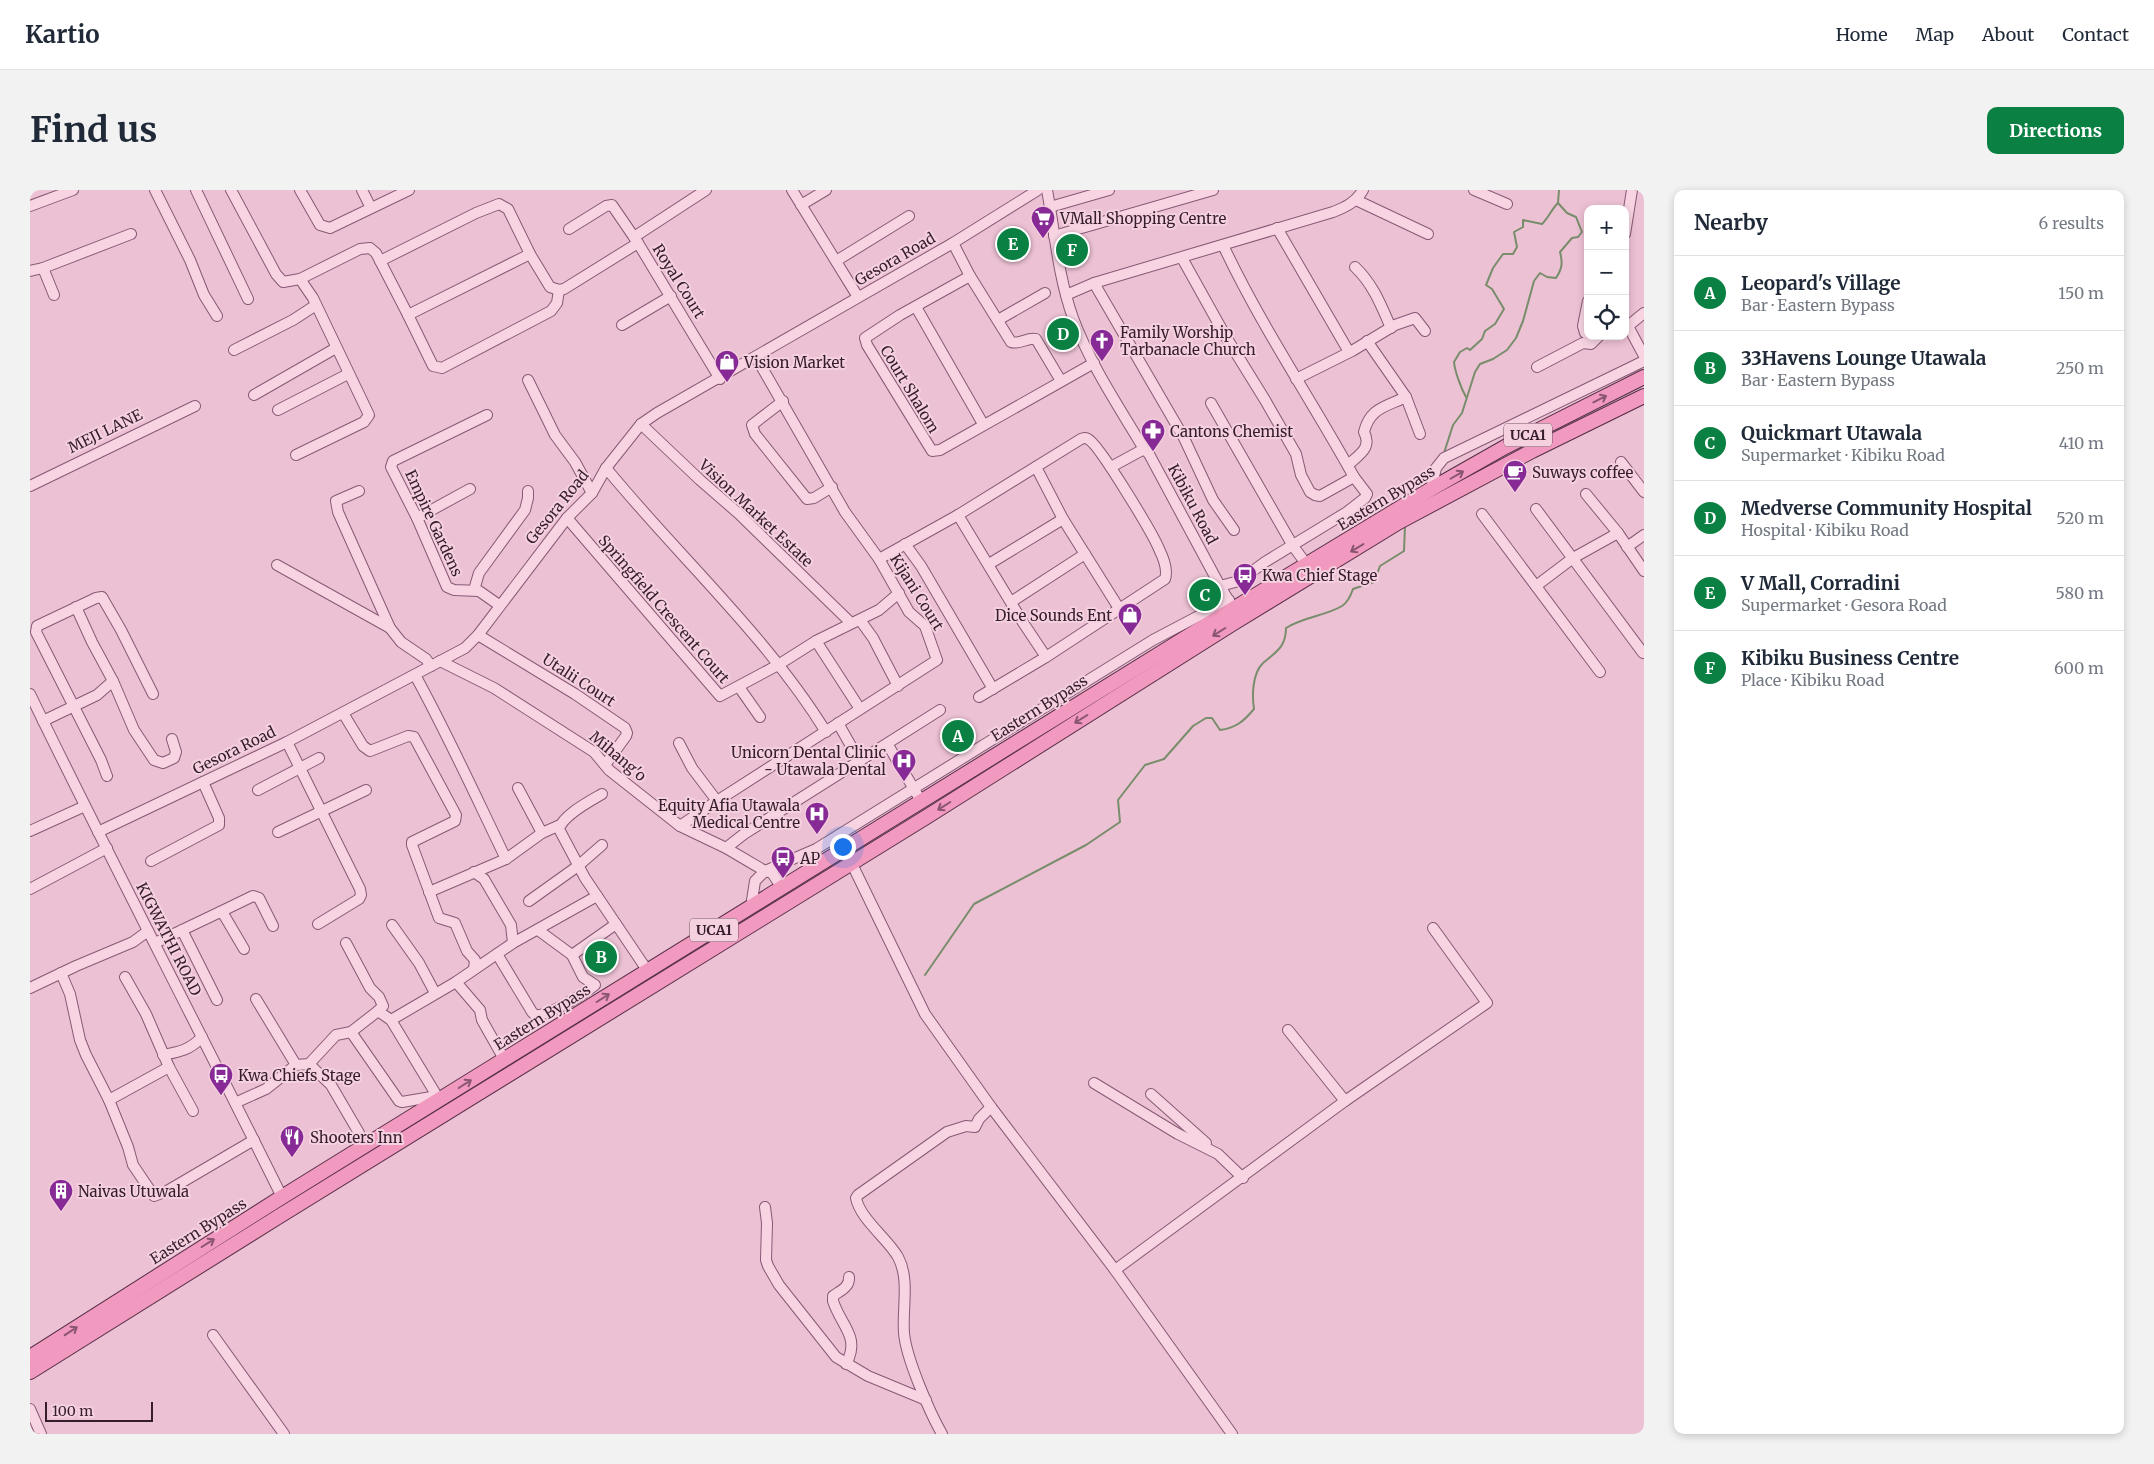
<!DOCTYPE html>
<html lang="en">
<head>
<meta charset="utf-8">
<style>
  :root { --surface:#fff; --page:#f2f2f3; --text:#1f2937; --muted:#747a83; --line:#e0e1e3; --accent:#0b8043 }
  body { margin:0; font-family:Merriweather,serif; background:var(--page); color:var(--text) }
  .controls { position:absolute; right:15px; top:15px; display:grid; overflow:hidden; border-radius:10px; box-shadow:0 2px 8px #0003 }
  .controls button { width:45px; height:45px; display:grid; place-items:center; padding:0; border:0; border-bottom:1px solid var(--line); background:var(--surface); color:var(--text); font:25px sans-serif }
  .scale { position:absolute; left:15px; bottom:12px; width:108px; box-sizing:border-box; padding-left:5px; border:2px solid #361d2d; border-top:0; font-size:14px; line-height:18px; white-space:nowrap; color:#361d2d; -webkit-text-stroke:4px #f5d1df; paint-order:stroke }
  .you { position:absolute; left:812px; top:656px; width:18px; height:18px; margin:-12px; border:4px solid #fff; border-radius:50%; background:#1a73e8; box-shadow:0 0 0 8px #1a73e833 }
  .badge { display:grid; place-items:center; width:32px; height:32px; border-radius:50%; background:var(--accent); color:#fff; font-size:16px; font-weight:700 }
  .pin { position:absolute; translate:-50% -50%; border:2px solid #fff; box-shadow:0 1px 5px #0006 }
  .list { margin:0; padding:0; list-style:none }
  h2 { display:flex; justify-content:space-between; align-items:center; height:65px; margin:0; padding:0 20px; font-size:21px }
  h2 small { font-size:16px; font-weight:400; color:var(--muted) }
  .list li { display:grid; grid-template-columns:32px 1fr auto; gap:15px; align-items:center; box-sizing:border-box; height:75px; padding:0 20px; border-top:1px solid var(--line) }
  .list b { display:block; font-size:19px; white-space:nowrap }
  .list p { margin:0; font-size:16px; white-space:nowrap; color:var(--muted) }
  .list em { font-size:16px; font-style:normal; color:var(--muted) }
  .icon { flex:none; width:28px; height:28px; fill:none; stroke:currentColor; stroke-width:2; stroke-linecap:round; stroke-linejoin:round }
  .map { position:relative; flex:none; width:1614px; height:1244px; overflow:hidden; border-radius:10px }
  header { display:flex; align-items:center; gap:30px; box-sizing:border-box; height:70px; padding:0 25px; background:var(--surface); border-bottom:1px solid var(--line) }
  header strong { font-size:24px }
  nav { display:flex; gap:28px; margin-inline-start:auto; font-size:18px }
  .intro { display:flex; align-items:center; justify-content:space-between; box-sizing:border-box; height:120px; padding:0 30px }
  h1 { margin:0; font-size:35px }
  .button { padding:12px 22px; border-radius:10px; background:var(--accent); color:#fff; font-size:18px; font-weight:700 }
  main { display:flex; gap:30px; padding:0 30px }
  aside { flex:1; background:var(--surface); border-radius:10px; box-shadow:0 2px 8px #0003 }
  .map>svg:first-child { display:block }
  .lines { fill:none; stroke-linecap:round; stroke-linejoin:round }
  .stream { stroke:#788d6b; stroke-width:2 }
  .minor-casing { stroke:#865974; stroke-width:12 }
  .major-casing { stroke:#542d47; stroke-width:16 }
  .minor { stroke:#f8d4e3; stroke-width:10 }
  .major { stroke:#f199bf; stroke-width:14 }
  .oneway { stroke:#8a556f }
  .labels { text-anchor:middle; dominant-baseline:central; stroke-width:4; stroke-linejoin:round; paint-order:stroke }
  .shield { fill:#f5d1df; stroke:#6f5362; stroke-width:1 }
  .shield-label { font-size:14px; font-weight:bold; fill:#361d2d }
  .poi-label { font-size:15px; fill:#361d2d; stroke:#f5d1df; text-anchor:start }
  .street-label { font-size:15px; fill:#361d2d; stroke:#f5d1df }
</style>
</head>
<body>
<header>
<strong>Kartio</strong>
<nav><a>Home</a><a>Map</a><a>About</a><a>Contact</a></nav>
</header>
<div class="intro"><h1>Find us</h1><a class="button">Directions</a></div>
<main>
<div class="map">
<svg width="1614" height="1244" viewBox="0 0 1614 1244">
  <rect width="100%" height="100%" fill="#edc1d4"/>
  <g class="lines">
    <g class="stream">
      <path d="M1436 207C1431 198 1425 182 1424 172L1430 162 1437 158 1440 160 1452 149 1455 141 1465 134 1474 119 1462 99 1456 95 1463 78 1473 64H1483L1487 57 1484 42 1493 37V30L1512 34C1519 27 1521 20 1528 13"/>
      <path d="M1414 263 1423 235 1432 223 1445 182 1450 174 1463 169 1477 160 1486 148 1493 131 1504 91 1510 83 1517 87 1526 88C1532 79 1533 73 1530 62L1542 48 1548 47 1552 42 1546 27 1537 23 1528 13 1529 0"/>
      <path d="M1379 305 1387 290 1393 288 1401 280"/>
      <path d="M895 785 944 714 1056 655 1090 632 1088 610 1115 575 1134 569 1163 536 1176 528H1182L1190 540C1206 538 1214 531 1224 519 1222 506 1222 484 1233 473 1246 462 1256 457 1256 438 1273 427 1295 426 1312 416 1318 412 1321 405 1323 399L1344 392 1350 376 1374 361 1375 336"/>
    </g>
    <defs>
      <g id="minor">
        <path d="M125 0 160 70 174 105 187 126"/>
        <path d="M166 0 218 109"/>
        <path d="M201 0 246 84 253 92 270 89 330 59 340 58 346 63 378 125 500 64"/>
        <path d="M270 0 290 35 300 38 379 0"/>
        <path d="M332 0 341 18"/>
        <path d="M762 0 828 107"/>
        <path d="M1017 0C1025 43 1028 86 1043 128 1060 174 1089 217 1114 259L1119 264 1190 396 1202 416"/>
        <path d="M1444 0 1477 14"/>
        <path d="M1326 10 1398 44"/>
        <path d="M771 15 796 0"/>
        <path d="M0 16 43 0"/>
        <path d="M1020 17 1079 0"/>
        <path d="M1247 38 1319 162"/>
        <path d="M539 39 576 16 582 15 608 53"/>
        <path d="M1595 44 1602 0"/>
        <path d="M1024 46 1183 0"/>
        <path d="M604 47 676 0"/>
        <path d="M923 53 940 86 981 152C990 155 997 147 1006 149L1031 191"/>
        <path d="M1152 68 1196 147 1235 210 1266 264 1271 285 1280 302 1285 305 1290 306 1324 287"/>
        <path d="M350 71 446 23 469 14 478 19 500 64 520 97 529 100 534 99 608 53 690 189"/>
        <path d="M806 71 879 26"/>
        <path d="M1325 77C1343 94 1351 115 1361 138"/>
        <path d="M13 78 101 44"/>
        <path d="M0 81 13 78 24 105"/>
        <path d="M940 86 870 125 835 148 837 155 902 261 910 260 1064 173"/>
        <path d="M1064 93 1154 248 1183 310 1204 340"/>
        <path d="M1036 105 1064 93 1303 22C1316 17 1326 12 1333 0"/>
        <path d="M1558 111 1553 136 1555 143 1558 144"/>
        <path d="M886 117 953 234"/>
        <path d="M1614 123 1598 136 1614 166"/>
        <path d="M378 125 403 176 412 178 521 121 527 113 529 100"/>
        <path d="M968 130 1015 103"/>
        <path d="M592 135 641 106"/>
        <path d="M1337 151 1376 207 1390 244"/>
        <path d="M204 160 263 130 286 115"/>
        <path d="M1507 177 1553 153 1561 154 1569 146"/>
        <path d="M1266 189 1322 161 1365 135 1385 128 1395 141"/>
        <path d="M498 190 525 245 545 272 562 303"/>
        <path d="M224 205 306 158"/>
        <path d="M753 211 722 235 725 244 777 309 784 308 802 297"/>
        <path d="M1181 213 1263 356 1277 375"/>
        <path d="M248 220 318 184"/>
        <path d="M457 225 363 271 361 277 387 328 417 397 424 400 449 401 469 415"/>
        <path d="M611 234 670 290 708 323 821 433"/>
        <path d="M266 265 334 232 339 225 283 108 270 89"/>
        <path d="M1591 272 1614 302"/>
        <path d="M1318 275C1330 264 1342 258 1334 242 1340 218 1355 217 1376 207"/>
        <path d="M1006 277 1033 329 1090 420"/>
        <path d="M1081 277 1114 259"/>
        <path d="M576 278C649 367 736 445 796 542"/>
        <path d="M0 296 165 216"/>
        <path d="M1401 299 1406 278 1414 268 1614 171"/>
        <path d="M329 301 306 311 308 322 360 438 371 452 396 469 401 476"/>
        <path d="M1556 304 1588 343 1614 381"/>
        <path d="M1506 319 1613 463"/>
        <path d="M1452 324 1570 482"/>
        <path d="M928 325 992 431 1016 467"/>
        <path d="M387 328 440 299"/>
        <path d="M537 328 690 506 748 475 786 451 849 420 869 403"/>
        <path d="M875 354 891 376 963 499"/>
        <path d="M1597 357 1614 345"/>
        <path d="M849 369 928 325 1051 249C1054 248 1055 247 1058 249 1069 254 1123 344 1129 359 1133 367 1138 380 1135 389L1016 467 949 507"/>
        <path d="M959 374 1033 329"/>
        <path d="M247 375 360 438"/>
        <path d="M1190 396 1209 391 1235 372 1317 322 1335 308 1337 304 1324 287C1281 209 1231 136 1193 55"/>
        <path d="M1506 396 1543 368 1588 343"/>
        <path d="M444 400 449 383 495 320 498 308V301"/>
        <path d="M981 412 1055 364"/>
        <path d="M830 430 843 448 868 496"/>
        <path d="M448 445 545 504 595 538 597 543 596 546 575 575"/>
        <path d="M786 451 830 519"/>
        <path d="M410 471 464 498 564 562 579 580 650 636 696 658 735 681 725 691 721 717"/>
        <path d="M385 485C418 545 446 607 476 669"/>
        <path d="M83 491 104 540 124 570 133 573 144 568 146 562 142 549"/>
        <path d="M709 497 730 527"/>
        <path d="M0 504C82 673 169 839 252 1007"/>
        <path d="M313 523 333 556 340 561 378 546 384 547 426 625 425 631 382 652V655L409 728 425 733 437 761 445 770 444 779"/>
        <path d="M13 531 67 505 83 491 62 452 46 417"/>
        <path d="M808 533 830 572"/>
        <path d="M257 552 330 699 331 705 329 709 288 734"/>
        <path d="M649 553 662 578 687 611"/>
        <path d="M858 555 891 611"/>
        <path d="M77 586 71 570 6 442 7 436 66 408 72 407 91 440 123 504"/>
        <path d="M488 598 512 643"/>
        <path d="M228 600 289 568"/>
        <path d="M572 604C560 611 533 625 529 639L555 688 617 780"/>
        <path d="M650 636 687 611 907 470 895 436 879 422 849 369 815 322 726 167"/>
        <path d="M0 641 55 616"/>
        <path d="M68 642 257 552 435 458 448 445 537 328 562 303 576 278 611 234 627 223 923 53 1008 0"/>
        <path d="M248 642 336 600"/>
        <path d="M696 658 714 644 910 520"/>
        <path d="M121 671 189 635V628L173 592"/>
        <path d="M821 672 895 824 961 917 1085 1080 1202 1244"/>
        <path d="M735 681 786 659 1123 450 1199 410"/>
        <path d="M735 681 742 683 752 698"/>
        <path d="M444 682 454 689 481 735 483 753"/>
        <path d="M0 699 77 658"/>
        <path d="M399 702 476 669 512 643 530 635"/>
        <path d="M499 711 548 676 572 655"/>
        <path d="M190 722 223 706 229 708 243 736"/>
        <path d="M362 735 389 773 405 803"/>
        <path d="M152 740 187 810"/>
        <path d="M125 753 190 722 194 725 214 759"/>
        <path d="M316 753 340 798 349 807 353 816 348 821 361 830 407 906 404 913"/>
        <path d="M467 764 502 822 505 825C518 827 555 803 565 795L553 787 542 765 508 740"/>
        <path d="M542 765 586 734"/>
        <path d="M31 783 40 804 50 850 56 865 79 910 98 957 103 975 124 1006 137 1001 224 950"/>
        <path d="M95 787 116 824 139 877"/>
        <path d="M426 792 450 820 452 830 474 869"/>
        <path d="M0 798 46 776 103 752 118 741"/>
        <path d="M226 809 266 875"/>
        <path d="M361 830 426 792 483 753 567 706"/>
        <path d="M1258 840 1315 911"/>
        <path d="M321 842 369 911 372 912 407 906"/>
        <path d="M133 865C149 862 160 860 172 847"/>
        <path d="M279 874 301 895 329 943 332 959"/>
        <path d="M1064 893 1148 944 1188 964 1213 988"/>
        <path d="M1121 904 1176 953"/>
        <path d="M79 910 139 877 163 921"/>
        <path d="M207 912 236 899 266 875 279 874 306 845 321 842 348 821"/>
        <path d="M735 1017 737 1033 736 1070 738 1076 749 1095 806 1167 838 1186 896 1210"/>
        <path d="M1085 1080 1315 911 1457 813 1403 738"/>
        <path d="M183 1145 254 1244"/>
        <path d="M816 1174C831 1147 811 1136 803 1111V1106C810 1101 820 1097 819 1087"/>
        <path d="M0 1219 11 1244"/>
        <path d="M912 1244C900 1223 876 1168 874 1143 872 1119 880 1089 868 1067 858 1049 830 1029 826 1008L828 1005 917 942 936 936 945 937 949 929 961 917"/>
      </g>
      <g id="major">
        <path d="M0 1167 252 1007 1155 448 1401 299 1475 257 1614 187"/>
        <path d="M0 1182 248 1027 898 626 1202 434 1369 332 1502 261 1614 206"/>
      </g>
    </defs>
    <use href="#minor" class="minor-casing"/>
    <use href="#major" class="major-casing"/>
    <use href="#minor" class="minor"/>
    <use href="#major" class="major"/>
  </g>
  <defs><path id="oneway-shaft" d="M-6 0H5M1.5-3L5.5 0L1.5 3" fill="none" stroke-width="1.6" stroke-linecap="round" stroke-linejoin="round" transform="scale(1.25)"/></defs>
  <g class="oneway">
    <use href="#oneway-shaft" transform="translate(1570 209) rotate(-27)"/>
    <use href="#oneway-shaft" transform="translate(1427 285) rotate(-30)"/>
    <use href="#oneway-shaft" transform="translate(1327 358) rotate(149)"/>
    <use href="#oneway-shaft" transform="translate(1189 442) rotate(148)"/>
    <use href="#oneway-shaft" transform="translate(1051 529) rotate(148)"/>
    <use href="#oneway-shaft" transform="translate(914 616) rotate(148)"/>
    <use href="#oneway-shaft" transform="translate(573 808) rotate(-32)"/>
    <use href="#oneway-shaft" transform="translate(435 894) rotate(-32)"/>
    <use href="#oneway-shaft" transform="translate(178 1053) rotate(-32)"/>
    <use href="#oneway-shaft" transform="translate(41 1141) rotate(-33)"/>
  </g>
  <defs>
    <symbol id="supermarket-pin" viewBox="-11 -11 22 30"><path d="M0 17L-7.5 6A9.5 9.5 0 1 1 7.5 6Z" fill="#872a95" stroke="#f5d1df"/><path d="M-6-5.5h2.5l.6 2H6L4.5 2H-2.5L-4.4-4H-6ZM-1.5 3.2a1.3 1.3 0 1 0 .1 0ZM3 3.2a1.3 1.3 0 1 0 .1 0Z" fill="#fff"/></symbol>
    <symbol id="church-pin" viewBox="-11 -11 22 30"><path d="M0 17L-7.5 6A9.5 9.5 0 1 1 7.5 6Z" fill="#872a95" stroke="#f5d1df"/><path d="M-1.2-6h2.4v3.5h3.3v2.4h-3.3V6h-2.4V-.1h-3.3v-2.4h3.3Z" fill="#fff"/></symbol>
    <symbol id="shop-pin" viewBox="-11 -11 22 30"><path d="M0 17L-7.5 6A9.5 9.5 0 1 1 7.5 6Z" fill="#872a95" stroke="#f5d1df"/><path d="M-5-2.5h2.3a2.7 3.5 0 0 1 5.4 0H5L5.5 6h-11ZM-1.5-2.5h3a1.5 2.3 0 0 0-3 0Z" fill="#fff"/></symbol>
    <symbol id="pharmacy-pin" viewBox="-11 -11 22 30"><path d="M0 17L-7.5 6A9.5 9.5 0 1 1 7.5 6Z" fill="#872a95" stroke="#f5d1df"/><path d="M-2-6h4v4h4v4h-4v4h-4v-4h-4v-4h4Z" fill="#fff"/></symbol>
    <symbol id="cafe-pin" viewBox="-11 -11 22 30"><path d="M0 17L-7.5 6A9.5 9.5 0 1 1 7.5 6Z" fill="#872a95" stroke="#f5d1df"/><path d="M-5.5-4.5H6V0H3Q3 3.5 0 3.5H-2.5Q-5.5 3.5-5.5 0ZM3-3.2v2h1.7v-2ZM-6 4.5H4V6H-6Z" fill="#fff"/></symbol>
    <symbol id="bus-pin" viewBox="-11 -11 22 30"><path d="M0 17L-7.5 6A9.5 9.5 0 1 1 7.5 6Z" fill="#872a95" stroke="#f5d1df"/><path d="M-5-6H5V4H4V6H2V4H-2V6H-4V4H-5ZM-3.5-4V0h7V-4ZM-3.5 1.2v1.5H-2V1.2ZM2 1.2v1.5H3.5V1.2Z" fill="#fff"/></symbol>
    <symbol id="hospital-pin" viewBox="-11 -11 22 30"><path d="M0 17L-7.5 6A9.5 9.5 0 1 1 7.5 6Z" fill="#872a95" stroke="#f5d1df"/><path d="M-5-5h3v3.5h4V-5h3V5h-3V1.5h-4V5h-3Z" fill="#fff"/></symbol>
    <symbol id="restaurant-pin" viewBox="-11 -11 22 30"><path d="M0 17L-7.5 6A9.5 9.5 0 1 1 7.5 6Z" fill="#872a95" stroke="#f5d1df"/><path d="M-5-6h1v4h1v-4h1v4h1v-4h1v5L-1.5 .5V6h-2V.5L-5-1ZM5-6V6H3V1.5H1.5Q1.5-4 5-6Z" fill="#fff"/></symbol>
    <symbol id="building-pin" viewBox="-11 -11 22 30"><path d="M0 17L-7.5 6A9.5 9.5 0 1 1 7.5 6Z" fill="#872a95" stroke="#f5d1df"/><path d="M-4-6H4V6H1V3H-1V6H-4ZM-2.5-4.3h1.7v1.8h-1.7ZM.8-4.3h1.7v1.8H.8ZM-2.5-1h1.7V.8h-1.7ZM.8-1h1.7V.8H.8Z" fill="#fff"/></symbol>
  </defs>
  <g fill-rule="evenodd">
    <use href="#supermarket-pin" x="999" y="14" width="28" height="38"/>
    <use href="#church-pin" x="1058" y="137" width="28" height="38"/>
    <use href="#shop-pin" x="683" y="158" width="28" height="38"/>
    <use href="#pharmacy-pin" x="1109" y="227" width="28" height="38"/>
    <use href="#cafe-pin" x="1471" y="268" width="28" height="38"/>
    <use href="#bus-pin" x="1201" y="371" width="28" height="38"/>
    <use href="#shop-pin" x="1086" y="411" width="28" height="38"/>
    <use href="#hospital-pin" x="860" y="557" width="28" height="38"/>
    <use href="#hospital-pin" x="773" y="610" width="28" height="38"/>
    <use href="#bus-pin" x="739" y="654" width="28" height="38"/>
    <use href="#bus-pin" x="177" y="871" width="28" height="38"/>
    <use href="#restaurant-pin" x="248" y="933" width="28" height="38"/>
    <use href="#building-pin" x="17" y="987" width="28" height="38"/>
  </g>
  <g class="labels">
    <g class="shield">
      <rect x="1474" y="233.5" width="48" height="23" rx="4"/>
      <rect x="660" y="728.5" width="48" height="23" rx="4"/>
    </g>
    <g class="shield-label">
      <text x="1498" y="245">UCA1</text>
      <text x="684" y="740">UCA1</text>
    </g>
    <g class="poi-label">
      <text x="1030" y="28">VMall Shopping Centre</text>
      <text x="1090" y="142">Family Worship<tspan x="1090" dy="17">Tarbanacle Church</tspan></text>
      <text x="714" y="172">Vision Market</text>
      <text x="1140" y="241">Cantons Chemist</text>
      <text x="1502" y="282">Suways coffee</text>
      <text x="1232" y="385">Kwa Chief Stage</text>
      <text x="1082" y="425" text-anchor="end">Dice Sounds Ent</text>
      <text x="856" y="562" text-anchor="end">Unicorn Dental Clinic<tspan x="856" dy="17">- Utawala Dental</tspan></text>
      <text x="770" y="615" text-anchor="end">Equity Afia Utawala<tspan x="770" dy="17">Medical Centre</tspan></text>
      <text x="770" y="668">AP</text>
      <text x="208" y="885">Kwa Chiefs Stage</text>
      <text x="280" y="947">Shooters Inn</text>
      <text x="48" y="1001">Naivas Utuwala</text>
    </g>
    <g class="street-label">
      <text transform="translate(865 69) rotate(-30)">Gesora Road</text>
      <text transform="translate(649 91) rotate(58)">Royal Court</text>
      <text transform="translate(880 199) rotate(59)">Court Shalom</text>
      <text transform="translate(75 241) rotate(-26)">MEJI LANE</text>
      <text transform="translate(1356 308) rotate(-31)">Eastern Bypass</text>
      <text transform="translate(1163 314) rotate(62)">Kibiku Road</text>
      <text transform="translate(527 317) rotate(-51)">Gesora Road</text>
      <text transform="translate(726 323) rotate(43)">Vision Market Estate</text>
      <text transform="translate(404 333) rotate(65)">Empire Gardens</text>
      <text transform="translate(887 402) rotate(58)">Kijani Court</text>
      <text transform="translate(634 419) rotate(49)">Springfield Crescent Court</text>
      <text transform="translate(549 490) rotate(33)">Utalii Court</text>
      <text transform="translate(1009 518) rotate(-32)">Eastern Bypass</text>
      <text transform="translate(204 560) rotate(-26)">Gesora Road</text>
      <text transform="translate(588 566) rotate(40)">Mihang'o</text>
      <text transform="translate(139 749) rotate(63)">KIGWATHI ROAD</text>
      <text transform="translate(512 827) rotate(-32)">Eastern Bypass</text>
      <text transform="translate(168 1041) rotate(-32)">Eastern Bypass</text>
    </g>
  </g>
</svg>
<div class="controls">
<button>+</button>
<button>−</button>
<button><svg class="icon" aria-label="locate" viewBox="0 0 24 24"><circle cx="12" cy="12" r="6"/><path d="M12 2v4M12 18v4M2 12h4M18 12h4"/></svg></button>
</div>
<div class="scale">100 m</div>
<div class="you"></div>
<div class="pin badge" style="left:928px;top:546px">A</div>
<div class="pin badge" style="left:571px;top:767px">B</div>
<div class="pin badge" style="left:1175px;top:405px">C</div>
<div class="pin badge" style="left:1033px;top:144px">D</div>
<div class="pin badge" style="left:983px;top:54px">E</div>
<div class="pin badge" style="left:1042px;top:60px">F</div>
</div>
<aside>
<h2>Nearby<small>6 results</small></h2>
<ul class="list">
<li><span class="badge">A</span><div><b>Leopard's Village</b><p>Bar · Eastern Bypass</p></div><em>150 m</em></li>
<li><span class="badge">B</span><div><b>33Havens Lounge Utawala</b><p>Bar · Eastern Bypass</p></div><em>250 m</em></li>
<li><span class="badge">C</span><div><b>Quickmart Utawala</b><p>Supermarket · Kibiku Road</p></div><em>410 m</em></li>
<li><span class="badge">D</span><div><b>Medverse Community Hospital</b><p>Hospital · Kibiku Road</p></div><em>520 m</em></li>
<li><span class="badge">E</span><div><b>V Mall, Corradini</b><p>Supermarket · Gesora Road</p></div><em>580 m</em></li>
<li><span class="badge">F</span><div><b>Kibiku Business Centre</b><p>Place · Kibiku Road</p></div><em>600 m</em></li>
</ul>
</aside>
</main>
</body>
</html>
